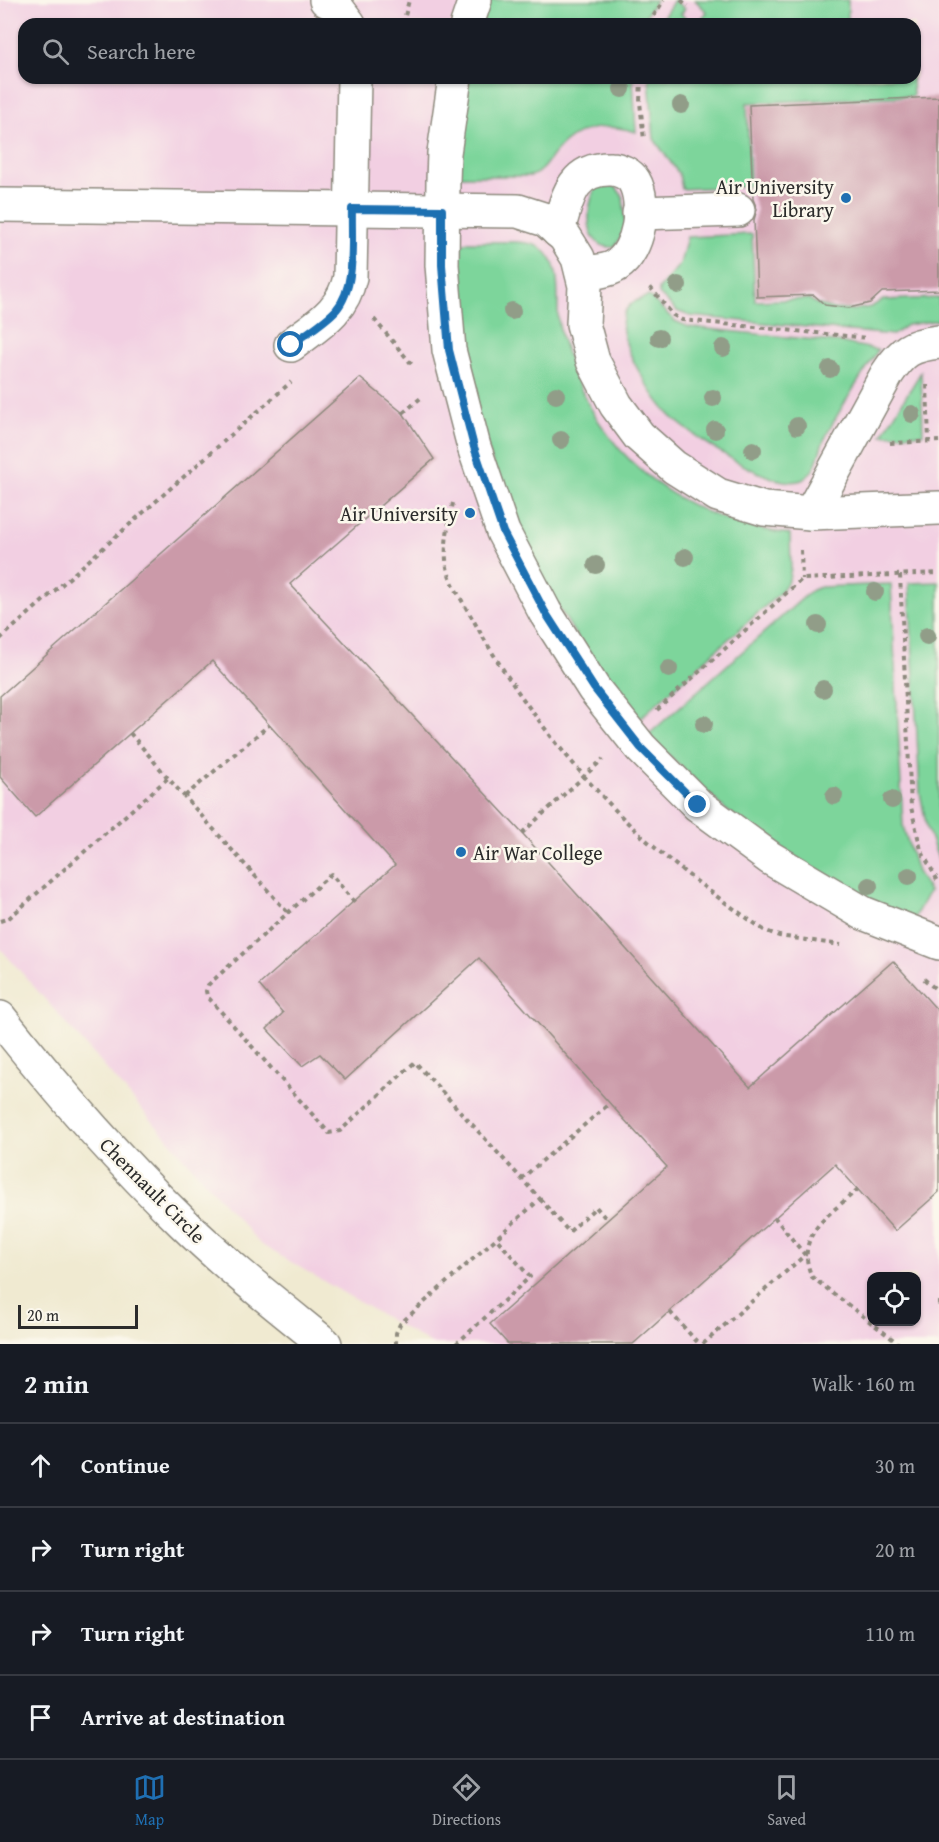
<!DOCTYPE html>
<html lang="en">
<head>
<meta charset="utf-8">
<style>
  :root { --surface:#171b24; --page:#242831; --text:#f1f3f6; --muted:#9ea1a6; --line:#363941; --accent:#1f6fb2 }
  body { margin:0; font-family:"Gentium Book Plus",serif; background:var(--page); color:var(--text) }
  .controls { position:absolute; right:18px; bottom:18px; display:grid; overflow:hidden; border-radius:12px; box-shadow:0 2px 4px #0004 }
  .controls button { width:54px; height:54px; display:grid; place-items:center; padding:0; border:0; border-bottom:2px solid var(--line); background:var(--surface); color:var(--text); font:30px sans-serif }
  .scale { position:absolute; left:18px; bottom:15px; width:120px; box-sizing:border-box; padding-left:6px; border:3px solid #2b2b2b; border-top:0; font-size:16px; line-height:21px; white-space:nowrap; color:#2b2b2b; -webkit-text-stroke:4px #fbf7ec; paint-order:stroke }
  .stop { position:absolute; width:18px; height:18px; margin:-14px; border:4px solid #1f6fb2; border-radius:50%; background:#fff }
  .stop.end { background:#1f6fb2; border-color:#fff; box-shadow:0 2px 6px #0008 }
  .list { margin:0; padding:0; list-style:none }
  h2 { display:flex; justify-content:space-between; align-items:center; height:78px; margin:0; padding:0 24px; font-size:26px }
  h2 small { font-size:20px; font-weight:400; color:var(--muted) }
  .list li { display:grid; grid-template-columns:39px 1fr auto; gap:18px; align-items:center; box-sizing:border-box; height:84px; padding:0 24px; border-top:2px solid var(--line) }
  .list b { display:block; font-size:22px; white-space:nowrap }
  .list em { font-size:20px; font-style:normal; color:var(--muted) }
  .icon { flex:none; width:33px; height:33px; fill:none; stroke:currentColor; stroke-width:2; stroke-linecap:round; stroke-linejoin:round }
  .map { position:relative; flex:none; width:939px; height:1344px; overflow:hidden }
  .search { position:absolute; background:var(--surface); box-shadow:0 2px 4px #0004; left:18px; right:18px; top:18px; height:66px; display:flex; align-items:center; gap:15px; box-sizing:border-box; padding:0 21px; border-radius:18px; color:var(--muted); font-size:22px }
  .sheet { height:414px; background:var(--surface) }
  nav { display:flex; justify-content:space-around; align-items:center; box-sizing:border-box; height:84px; border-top:2px solid var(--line); background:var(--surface); font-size:16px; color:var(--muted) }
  nav a { display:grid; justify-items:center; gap:3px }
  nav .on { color:var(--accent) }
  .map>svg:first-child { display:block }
  .built { fill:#f2cfe2; fill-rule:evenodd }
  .green { fill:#7dd59b; stroke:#548063; stroke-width:1.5 }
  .building { fill:#cb9aa9 }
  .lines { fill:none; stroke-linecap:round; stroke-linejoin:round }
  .minor-casing { stroke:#8e8a7e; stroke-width:36 }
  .path { stroke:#8e8a7e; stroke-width:4; stroke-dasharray:4.5 4.5; stroke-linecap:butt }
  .minor { stroke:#fff; stroke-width:33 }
  .tree { fill:#919d88 }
  .route { stroke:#1f6fb2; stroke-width:8 }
  .poi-dot { fill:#1f6fb2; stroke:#fbf7ec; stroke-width:2 }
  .labels { text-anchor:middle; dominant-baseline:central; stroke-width:5; stroke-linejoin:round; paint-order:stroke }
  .poi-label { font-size:20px; fill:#2b2b2b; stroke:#fbf7ec; text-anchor:end }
  .street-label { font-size:20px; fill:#2b2b2b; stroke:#fbf7ec }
</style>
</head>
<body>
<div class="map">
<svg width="939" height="1344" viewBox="0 0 939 1344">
  <rect width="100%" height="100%" fill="#fbf7ec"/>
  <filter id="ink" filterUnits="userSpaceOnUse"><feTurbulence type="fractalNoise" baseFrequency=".0167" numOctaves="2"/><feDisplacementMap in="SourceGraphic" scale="12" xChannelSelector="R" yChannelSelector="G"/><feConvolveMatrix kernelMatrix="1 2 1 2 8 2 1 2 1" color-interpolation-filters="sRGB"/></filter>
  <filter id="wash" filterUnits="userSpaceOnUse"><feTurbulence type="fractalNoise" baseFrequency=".008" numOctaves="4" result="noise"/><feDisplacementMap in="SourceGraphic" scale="24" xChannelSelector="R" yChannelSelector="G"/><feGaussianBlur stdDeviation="1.35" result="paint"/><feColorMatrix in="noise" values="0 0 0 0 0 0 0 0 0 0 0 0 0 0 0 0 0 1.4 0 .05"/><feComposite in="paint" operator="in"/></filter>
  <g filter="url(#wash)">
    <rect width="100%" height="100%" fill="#f0ead1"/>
    <path class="built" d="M0 0H939V1344H431L260 1244 0 948ZM24 24H915V78H24ZM872 1276H916V1322H872Z"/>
    <g class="green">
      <path d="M488 0H656L640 24H480Z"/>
      <path d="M674 0 685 9 681 14 692 24H659Z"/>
      <path d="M695 0H848V24H698L707 12Z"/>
      <path d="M467 78H633L636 132C607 123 578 126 557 150 547 160 545 171 531 176H456Z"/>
      <path d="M649 78H912L913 96 747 103 750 186 682 189 679 174 654 139Z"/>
      <path d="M604 183 616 187 623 197 626 228 615 247C582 250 586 206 596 186Z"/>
      <path d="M752 234 755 301 809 299 817 304 834 309 853 310 871 307 883 300 939 298V320L907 325 893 335 690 316 677 311 659 294V289L680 264 687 237Z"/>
      <path d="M468 242C486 243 527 238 541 248 565 265 555 301 559 325 562 342 568 358 574 373 612 469 690 521 790 534L791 568 789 580 780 593 636 722 603 680 523 549 471 401 453 252 458 247Z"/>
      <path d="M649 296 675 321 689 327 844 343 878 350C860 380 835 414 822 445 818 457 815 474 802 480 774 492 694 437 673 418 654 401 614 339 624 314 628 303 639 299 649 296Z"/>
      <path d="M921 372 923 434 882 435Z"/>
      <path d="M939 582V861L927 828 920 793 909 583Z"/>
      <path d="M891 584 903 826 917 872 929 891 912 922 845 892 726 810 648 735 812 590 821 587Z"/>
    </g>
    <g id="blocks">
      <g class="building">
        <path d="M939 97V290L882 292 870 303 849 308 825 305 814 295 757 297 754 220 757 209 753 199 749 105Z"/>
        <path d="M360 378 403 413 434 459 290 584 522 833 750 1087 893 961 939 1012V1192L895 1231 835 1164 633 1344H508L490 1324 667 1167 479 958 345 1080 320 1054 302 1066 267 1029 283 1013 259 985 395 865 212 661 35 817 0 777V696Z"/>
      </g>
    </g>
  </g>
  <g filter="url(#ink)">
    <use href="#blocks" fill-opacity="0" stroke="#8e8a7e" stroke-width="1.5"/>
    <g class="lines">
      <defs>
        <g id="minor">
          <path d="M326 0 334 4 349 24"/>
          <path d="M467 24 475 0"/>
          <path d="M455 78 444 153 443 181 442 265 449 350 474 447 503 532 545 612 594 689 641 748 698 805 770 858 863 913 939 943"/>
          <path d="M0 205 518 211 546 220 565 237 578 258 585 286 583 324 593 361 616 405 639 436 674 467 718 495 764 509 811 513 939 508"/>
          <path d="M639 213 738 210"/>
          <path d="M558 231C567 199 571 168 611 169 619 169 630 174 634 181 647 203 639 251 617 265 607 272 594 272 582 272"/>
          <path d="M291 345C317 325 343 312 350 277L354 78"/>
          <path d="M811 513 887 374C902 351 911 345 939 342"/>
          <path d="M0 1018C57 1090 116 1158 182 1222 227 1266 277 1305 325 1344"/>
        </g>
      </defs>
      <use href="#minor" class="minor-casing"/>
      <g class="path">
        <path d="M681 0 688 6"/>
        <path d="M403 24 409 0"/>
        <path d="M650 24 652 18 664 0"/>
        <path d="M641 78 640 102 644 140"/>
        <path d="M650 287 673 315 682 320 868 338"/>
        <path d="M374 319 414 367"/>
        <path d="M927 385 929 441"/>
        <path d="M403 413 423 396"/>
        <path d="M890 443 939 441"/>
        <path d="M453 503C449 523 443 546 447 567 450 584 471 615 480 632 520 701 571 766 628 823 669 863 717 897 764 930L779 936 841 945"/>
        <path d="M801 550 802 579"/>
        <path d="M900 575 911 807 921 850 939 883"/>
        <path d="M0 639 291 382"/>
        <path d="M657 710 802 579 939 573"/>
        <path d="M130 733 168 778"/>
        <path d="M185 796 269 725"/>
        <path d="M522 833 603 759"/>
        <path d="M354 902 331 874 208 985 206 991 207 996 329 1133 340 1131 415 1062 540 1199 400 1324 396 1333V1344"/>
        <path d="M0 921 9 918 168 778 288 913"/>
        <path d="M924 979 939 992"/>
        <path d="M521 1179 610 1103"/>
        <path d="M858 1189C830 1215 793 1234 812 1277L899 1344"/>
        <path d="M540 1199 569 1232 596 1207 607 1220"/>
        <path d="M939 1301V1307"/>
        <path d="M670 1312 699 1344"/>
        <path d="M456 1344 530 1277 496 1238"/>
        <path d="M703 1344 805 1255 775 1218"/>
      </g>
      <use href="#minor" class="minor"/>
    </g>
    <g class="tree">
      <circle cx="622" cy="89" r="9"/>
      <circle cx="681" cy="105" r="9"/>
      <circle cx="678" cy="285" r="9"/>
      <circle cx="512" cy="311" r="9"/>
      <circle cx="659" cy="338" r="9"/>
      <circle cx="723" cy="348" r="9"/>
      <circle cx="830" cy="369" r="9"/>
      <circle cx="556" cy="395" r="9"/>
      <circle cx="713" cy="398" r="9"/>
      <circle cx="912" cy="414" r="9"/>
      <circle cx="797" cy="426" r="9"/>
      <circle cx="715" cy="430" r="9"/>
      <circle cx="561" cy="440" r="9"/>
      <circle cx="753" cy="450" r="9"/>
      <circle cx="685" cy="557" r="9"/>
      <circle cx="596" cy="565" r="9"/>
      <circle cx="875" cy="592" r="9"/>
      <circle cx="818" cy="625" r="9"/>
      <circle cx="927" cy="636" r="9"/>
      <circle cx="669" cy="669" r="9"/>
      <circle cx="823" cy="689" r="9"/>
      <circle cx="704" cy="724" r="9"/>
      <circle cx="834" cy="796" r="9"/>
      <circle cx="892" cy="800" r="9"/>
      <circle cx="909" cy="876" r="9"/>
      <circle cx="869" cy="886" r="9"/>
    </g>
  </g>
  <g class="lines" filter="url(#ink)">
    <path class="route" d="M291 345C305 334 324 323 336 310 357 286 351 239 352 209L442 210V265L449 350 474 447 503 532 545 612 594 688 641 748 698 805"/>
  </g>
  <g class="poi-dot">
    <circle cx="846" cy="198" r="6"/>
    <circle cx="470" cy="513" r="6"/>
    <circle cx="461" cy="852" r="6"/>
  </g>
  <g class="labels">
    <g class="poi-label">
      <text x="834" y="186">Air University<tspan x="834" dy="23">Library</tspan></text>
      <text x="458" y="513">Air University</text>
      <text x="473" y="852" text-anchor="start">Air War College</text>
    </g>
    <g class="street-label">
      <text transform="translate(153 1190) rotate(45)">Chennault Circle</text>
    </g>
  </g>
</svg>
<div class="controls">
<button><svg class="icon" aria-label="locate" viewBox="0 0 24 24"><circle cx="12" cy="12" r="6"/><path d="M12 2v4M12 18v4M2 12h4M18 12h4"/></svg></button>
</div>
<div class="scale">20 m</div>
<div class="stop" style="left:291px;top:345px"></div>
<div class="stop end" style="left:698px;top:805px"></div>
<div class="search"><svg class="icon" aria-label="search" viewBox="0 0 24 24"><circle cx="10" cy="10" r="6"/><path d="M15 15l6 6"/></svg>Search here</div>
</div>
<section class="sheet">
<h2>2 min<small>Walk · 160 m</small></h2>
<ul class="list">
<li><svg class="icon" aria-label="ahead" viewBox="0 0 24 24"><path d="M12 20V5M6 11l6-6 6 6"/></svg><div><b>Continue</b></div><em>30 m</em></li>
<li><svg class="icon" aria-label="right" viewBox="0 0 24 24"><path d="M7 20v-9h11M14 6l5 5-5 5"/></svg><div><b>Turn right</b></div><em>20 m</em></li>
<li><svg class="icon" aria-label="right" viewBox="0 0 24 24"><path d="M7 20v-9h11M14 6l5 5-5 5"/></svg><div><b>Turn right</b></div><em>110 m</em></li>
<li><svg class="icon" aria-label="arrive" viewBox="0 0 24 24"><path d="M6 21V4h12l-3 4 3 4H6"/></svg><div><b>Arrive at destination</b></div></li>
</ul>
</section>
<nav>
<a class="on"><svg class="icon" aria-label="map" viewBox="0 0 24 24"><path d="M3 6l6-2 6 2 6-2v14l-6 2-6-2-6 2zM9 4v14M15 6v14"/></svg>Map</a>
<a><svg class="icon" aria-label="directions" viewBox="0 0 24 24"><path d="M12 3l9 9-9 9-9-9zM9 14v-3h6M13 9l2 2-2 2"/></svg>Directions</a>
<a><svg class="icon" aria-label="saved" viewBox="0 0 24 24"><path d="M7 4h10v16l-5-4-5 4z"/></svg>Saved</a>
</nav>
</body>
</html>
